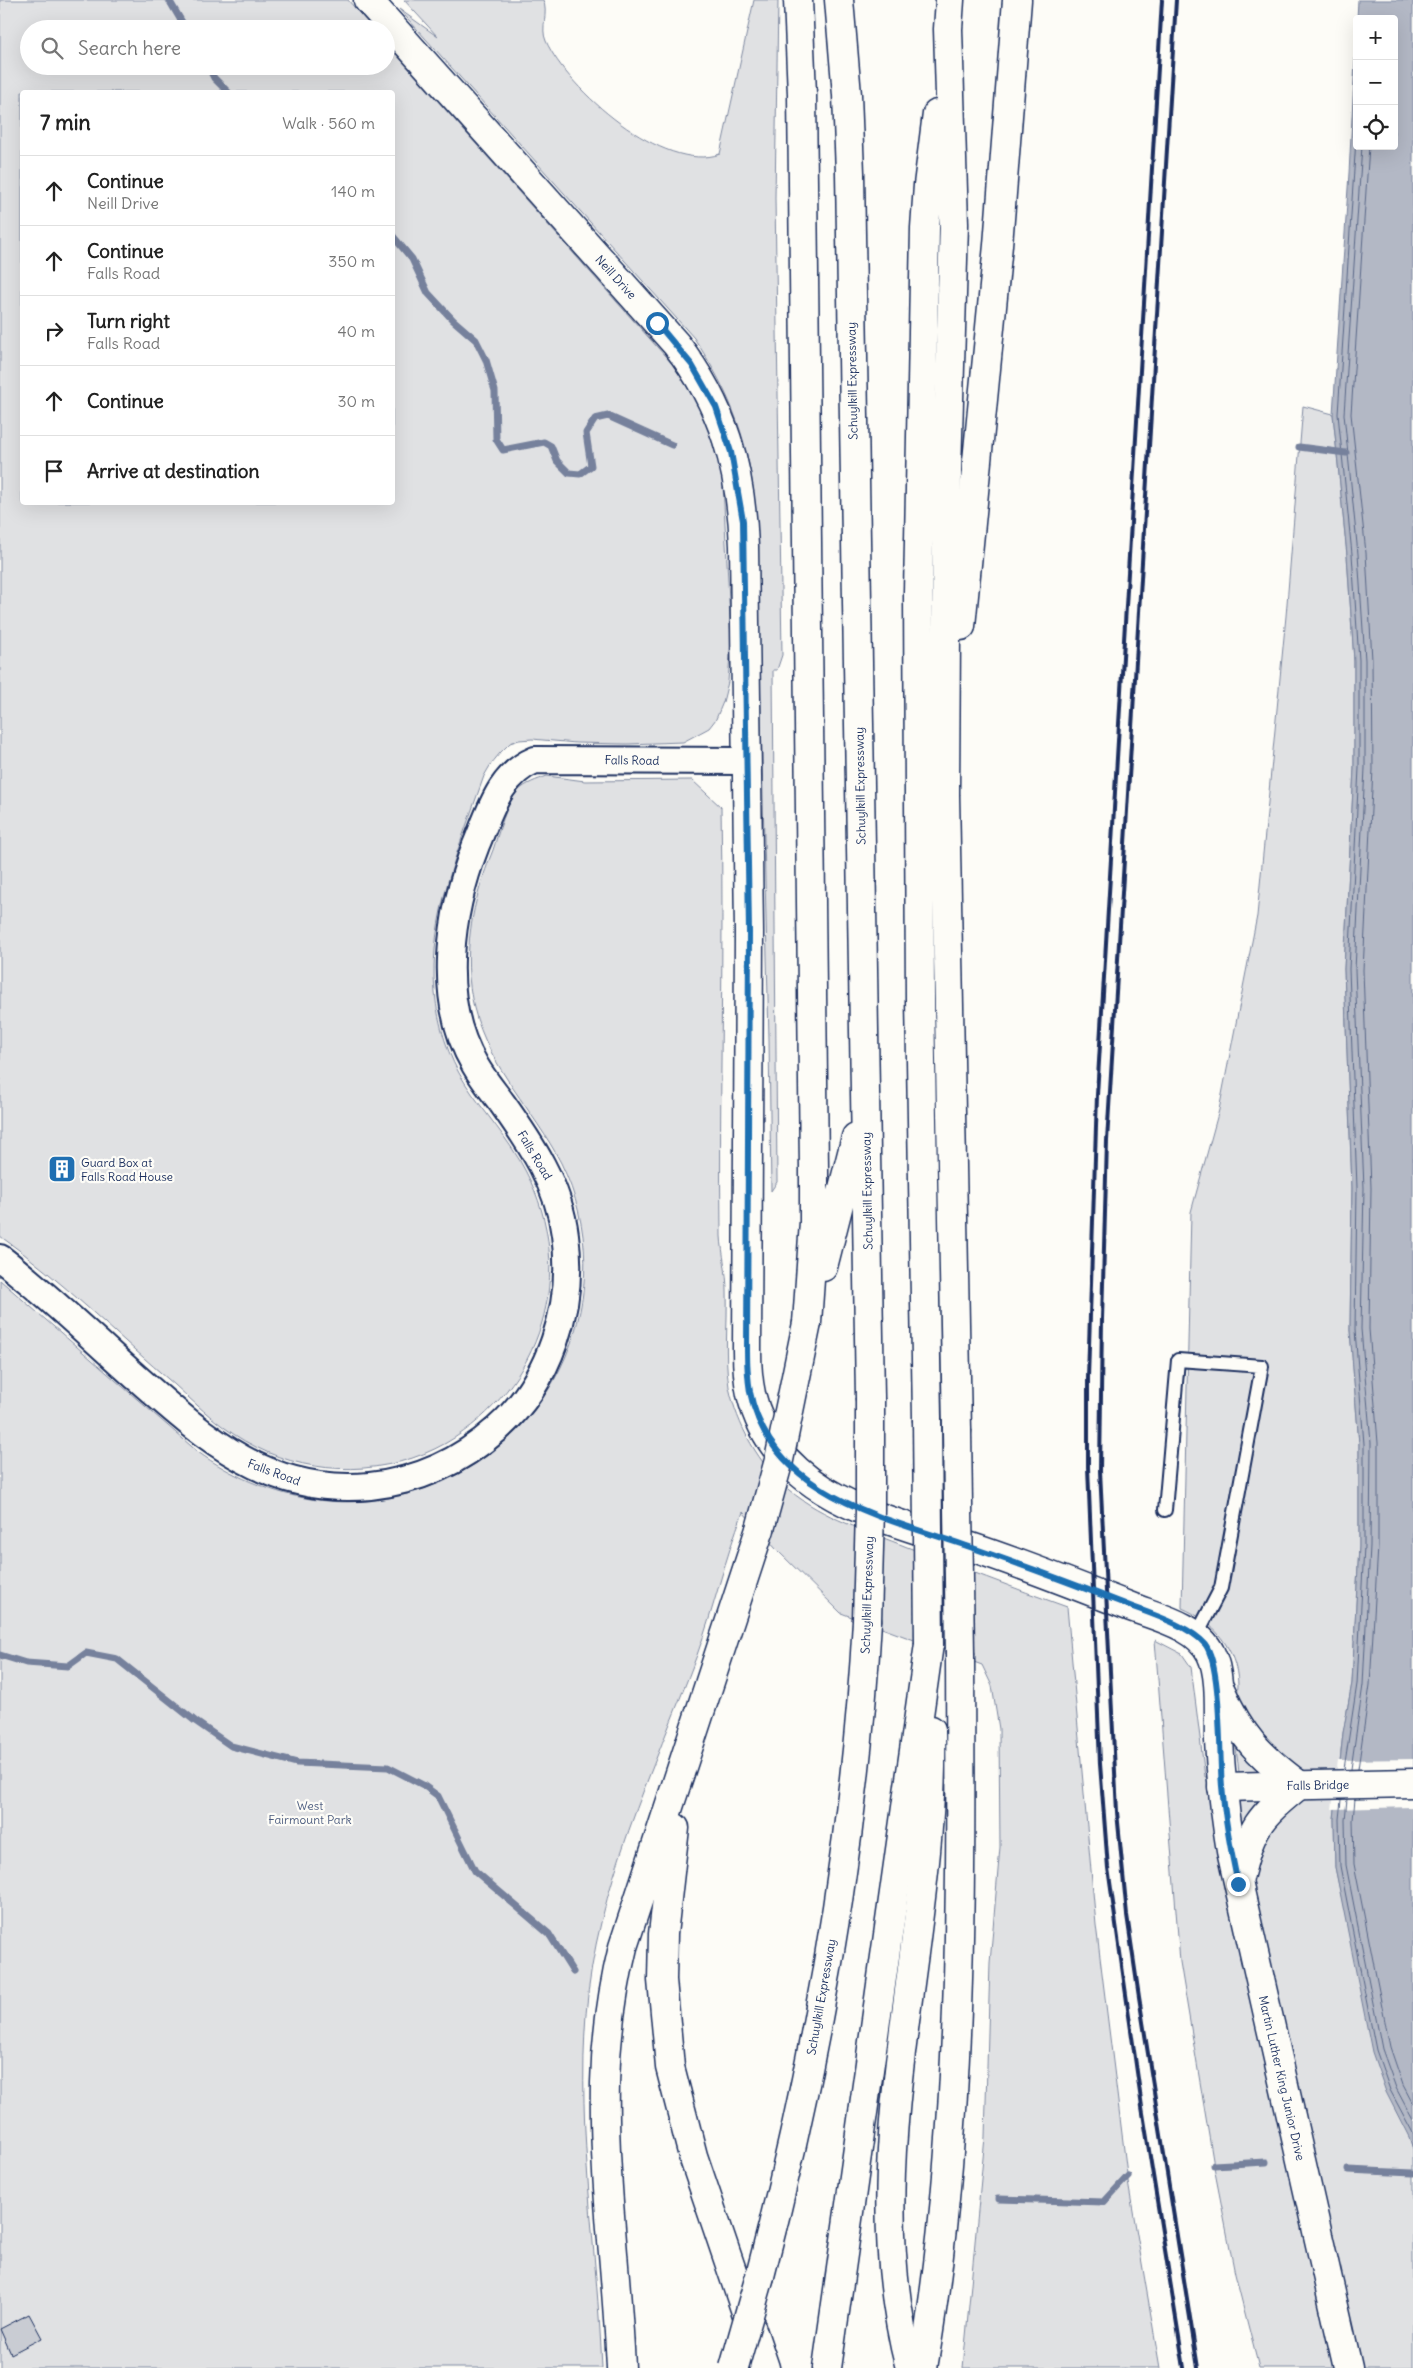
<!DOCTYPE html>
<html lang="en">
<head>
<meta charset="utf-8">
<style>
  :root { --surface:#fff; --page:#f6f6f6; --text:#222; --muted:#767676; --line:#e0e0e0 }
  body { margin:0; font-family:Delius,sans-serif; background:var(--page); color:var(--text) }
  .controls { position:absolute; right:15px; top:15px; display:grid; overflow:hidden; border-radius:5px; box-shadow:0 5px 20px #0002 }
  .controls button { width:45px; height:45px; display:grid; place-items:center; padding:0; border:0; border-bottom:1px solid var(--line); background:var(--surface); color:var(--text); font:25px sans-serif }
  .stop { position:absolute; width:15px; height:15px; margin:-11px; border:4px solid #1f6fb2; border-radius:50%; background:#fff }
  .stop.end { background:#1f6fb2; border-color:#fff; box-shadow:0 1px 5px #0008 }
  .list { margin:0; padding:0; list-style:none }
  h2 { display:flex; justify-content:space-between; align-items:center; height:65px; margin:0; padding:0 20px; font-size:21px }
  h2 small { font-size:16px; font-weight:400; color:var(--muted) }
  .list li { display:grid; grid-template-columns:32px 1fr auto; gap:15px; align-items:center; box-sizing:border-box; height:70px; padding:0 20px; border-top:1px solid var(--line) }
  .list b { display:block; font-size:19px; white-space:nowrap }
  .list p { margin:0; font-size:16px; white-space:nowrap; color:var(--muted) }
  .list em { font-size:16px; font-style:normal; color:var(--muted) }
  .icon { flex:none; width:28px; height:28px; fill:none; stroke:currentColor; stroke-width:2; stroke-linecap:round; stroke-linejoin:round }
  .map { position:relative; flex:none; width:1413px; height:2368px; overflow:hidden }
  .search { position:absolute; background:var(--surface); box-shadow:0 5px 20px #0002; left:20px; top:20px; width:375px; height:55px; display:flex; align-items:center; gap:12px; box-sizing:border-box; padding:0 18px; border-radius:28px; color:var(--muted); font-size:19px }
  .panel { position:absolute; background:var(--surface); box-shadow:0 5px 20px #0002; left:20px; top:90px; width:375px; height:415px; border-radius:5px }
  .map>svg:first-child { display:block }
  .green { fill:#e0e1e3; stroke:#7e88a0; fill-rule:evenodd }
  .water { fill:#b3b8c5; stroke:#76819c }
  .pier { fill:#fdfcf7 }
  .lines { fill:none; stroke-linecap:round; stroke-linejoin:round }
  .shore { stroke:#586687; stroke-width:1 }
  .stream { stroke:#76819c; stroke-width:7 }
  .building { fill:#c9ccd3; stroke:#1b2f5e }
  .lane-casing { stroke:#1b2f5e; stroke-width:16 }
  .street-casing { stroke:#1b2f5e; stroke-width:30 }
  .secondary-casing { stroke:#1b2f5e; stroke-width:31 }
  .highway-casing { stroke:#1b2f5e; stroke-width:31 }
  .lane { stroke:#fdfcf7; stroke-width:12 }
  .street { stroke:#fdfcf7; stroke-width:26 }
  .secondary { stroke:#fdfcf7; stroke-width:28 }
  .highway { stroke:#fdfcf7; stroke-width:28 }
  .rail { stroke:#1b2f5e; stroke-width:4 }
  .highway-bridge-casing { stroke:#1b2f5e; stroke-width:31; stroke-linecap:butt }
  .highway-bridge { stroke:#fdfcf7; stroke-width:28 }
  .route { stroke:#1f6fb2; stroke-width:6 }
  .labels { text-anchor:middle; dominant-baseline:central; stroke-width:4.5; stroke-linejoin:round; paint-order:stroke }
  .street-label { font-size:12px; fill:#1b2f5e; stroke:#fdfcf7 }
  .poi-label { font-size:12px; fill:#1b2f5e; stroke:#fdfcf7; text-anchor:start }
  .park-label { font-size:12px; fill:#4c5c7f; stroke:#fdfcf7 }
</style>
</head>
<body>
<div class="map">
<svg width="1413" height="2368" viewBox="0 0 1413 2368">
  <rect width="100%" height="100%" fill="#fdfcf7"/>
  <filter id="ink" filterUnits="userSpaceOnUse"><feTurbulence type="fractalNoise" baseFrequency=".02" numOctaves="2"/><feDisplacementMap in="SourceGraphic" scale="10" xChannelSelector="R" yChannelSelector="G"/><feConvolveMatrix kernelMatrix="1 2 1 2 8 2 1 2 1" color-interpolation-filters="sRGB"/></filter>
  <g filter="url(#ink)">
    <g class="green">
      <path d="M0 0H348L373 29H29V66H386V43L674 366 697 403 706 423 719 464 723 485 731 639 728 682 723 702 716 719 709 728 683 742 627 744 576 743 532 739 519 740 510 743 500 753 491 764 484 776C460 845 428 918 435 993 438 1024 448 1057 465 1083 484 1113 510 1140 526 1172 578 1272 542 1387 446 1443 388 1476 315 1477 256 1447 225 1432 200 1408 175 1385 117 1336 62 1280 0 1236ZM22 92H392V502H22Z"/>
      <path d="M404 0H543C549 13 540 28 546 41 568 90 664 174 720 154L754 0H778L775 198 782 655 777 670H773L777 1182 771 1191 769 1038 756 513C750 444 732 395 694 338L399 9 438 37Z"/>
      <path d="M1303 406 1333 414 1347 555 1354 661V768L1344 969 1352 1188 1350 1330 1359 1444V1546L1352 1683 1343 1733 1334 1819 1335 1867 1352 1946 1413 2149V2368H1259L1235 2274 1215 2172 1180 1962 1155 1640 1182 1654 1191 1667 1205 1777 1239 1773C1238 1760 1235 1747 1235 1734 1235 1718 1238 1701 1238 1684 1237 1649 1213 1621 1182 1608L1191 1212 1219 1110 1257 916 1286 616Z"/>
      <path d="M547 776 585 781 692 780 721 807C724 950 719 1093 721 1236 722 1254 727 1273 727 1291 728 1323 724 1355 729 1387 737 1425 759 1465 789 1490 823 1518 867 1531 907 1547 960 1567 1013 1588 1067 1607L1096 1925 1128 2182 1160 2368H963L985 2137 990 1963 1000 1847 999 1729 992 1686 982 1665 841 1613 776 1549 743 1512C725 1558 714 1608 697 1655 653 1771 596 1888 586 2014 577 2132 597 2250 602 2368H0V1280L198 1452C264 1499 345 1516 423 1489 556 1444 624 1291 561 1163 534 1110 489 1068 474 1008 461 954 472 902 493 850 498 835 507 801 518 791 526 783 537 780 547 776Z"/>
    </g>
    <path class="water" d="M1358 0H1413V2149L1409 2137 1386 2092 1372 2052 1335 1867 1334 1819 1343 1733 1352 1683 1359 1546V1444L1350 1330 1352 1188 1344 969 1354 768V661L1347 555 1333 414 1349 173 1357 24V146H1394V19H1357Z"/>
    <path class="pier" d="M1413 1759V1807L1332 1809 1338 1760Z"/>
    <g class="lines">
      <g class="shore">
        <path d="M1344 1769 1357 1684 1364 1546V1444L1355 1330 1357 1188 1349 969 1359 768V660L1352 554 1338 414 1357 124"/>
        <path d="M1351 1769 1363 1685 1370 1546 1371 1443 1361 1329 1364 1188 1355 970 1365 768V660L1358 554 1344 414 1362 146"/>
        <path d="M1358 1769 1370 1685 1378 1546V1443L1369 1329 1371 1188 1363 970 1373 769 1372 660 1366 553 1351 414 1369 146"/>
        <path d="M1347 1799 1345 1820 1346 1865 1382 2049 1396 2088 1413 2120"/>
        <path d="M1355 1799 1353 1820 1354 1864 1390 2047 1403 2085 1413 2104"/>
        <path d="M1341 1800 1339 1819 1340 1866 1376 2050 1390 2090 1413 2133"/>
      </g>
      <g class="stream">
        <path d="M169 0 186 29"/>
        <path d="M208 66 214 78 228 92"/>
        <path d="M392 235 412 259 428 293 453 320 476 340 486 360 495 391 496 439 503 450 544 442 551 446 557 461 569 473 580 474 591 466 586 433 595 419 608 416 672 445"/>
        <path d="M1299 447 1346 453"/>
        <path d="M0 1655 26 1663 68 1666 86 1653 117 1659 195 1721 231 1746 297 1763 388 1767 423 1785 438 1796 475 1871 549 1934 573 1972"/>
        <path d="M1214 2165 1266 2162"/>
        <path d="M1348 2170 1413 2173"/>
        <path d="M998 2199 1104 2202 1128 2176"/>
      </g>
    </g>
    <path class="building" d="M29 2314 42 2338 11 2354 0 2329Z"/>
    <g class="lines">
      <defs>
        <path id="lane" d="M1165 1510 1178 1360 1262 1366 1221 1588 1196 1636"/>
        <path id="street" d="M0 1258C48 1295 91 1337 136 1377 206 1439 270 1496 370 1486 418 1481 461 1461 497 1429 550 1382 575 1305 565 1235 559 1185 531 1144 502 1103 493 1091 483 1079 475 1065 436 999 450 912 476 845 490 812 499 775 535 760L746 761"/>
        <g id="secondary">
          <path d="M368 0 676 344C724 406 741 469 744 546L749 932 747 1351C747 1365 748 1380 751 1394 776 1497 884 1518 971 1547 1025 1565 1078 1586 1131 1607 1157 1617 1198 1626 1211 1654 1222 1676 1218 1716 1219 1741 1221 1778 1225 1815 1231 1851L1348 2368"/>
          <path d="M1221 1691C1241 1737 1259 1755 1299 1785"/>
          <path d="M1222 1787 1413 1783"/>
          <path d="M1239 1878C1252 1826 1257 1819 1299 1785"/>
        </g>
        <g id="highway">
          <path d="M798 0 802 94 814 1170V1222L807 1323"/>
          <path d="M839 0 847 95 850 173 870 1398"/>
          <path d="M950 0 948 29 954 224 947 471 945 795 957 1430"/>
          <path d="M961 626 998 245 1017 0"/>
          <path d="M823 1267 856 1137"/>
          <path d="M927 1419 920 999 918 593 925 228 928 185 937 114"/>
          <path d="M675 1828 663 1934 662 1980 670 2067 693 2156 765 2368"/>
          <path d="M760 2276C816 2062 855 1843 867 1621"/>
          <path d="M621 2368C617 2273 603 2178 605 2083 606 2037 612 1992 623 1947L760 1529"/>
          <path d="M827 2368 929 1644"/>
          <path d="M910 2368C854 2156 936 1944 931 1730"/>
          <path d="M923 2368C963 2133 961 1893 960 1655"/>
        </g>
      </defs>
      <use href="#lane" class="lane-casing"/>
      <use href="#street" class="street-casing"/>
      <use href="#secondary" class="secondary-casing"/>
      <use href="#highway" class="highway-casing"/>
      <use href="#lane" class="lane"/>
      <use href="#street" class="street"/>
      <use href="#secondary" class="secondary"/>
      <use href="#highway" class="highway"/>
      <g class="rail">
        <path d="M1162 0 1097 1095 1088 1378V1467L1100 1764 1108 1868 1142 2107 1184 2368"/>
        <path d="M1176 0 1107 1141 1102 1319 1100 1471 1117 1812 1127 1915 1139 1997 1198 2368"/>
      </g>
      <defs>
        <g id="highway-bridge">
          <path d="M927 1419 929 1644"/>
          <path d="M957 1430 960 1655"/>
          <path d="M760 1529 779 1460 807 1323"/>
          <path d="M867 1621 870 1510V1398"/>
          <path d="M734 2368 760 2276"/>
        </g>
      </defs>
      <use href="#highway-bridge" class="highway-bridge-casing"/>
      <use href="#highway-bridge" class="highway-bridge"/>
    </g>
  </g>
  <g class="lines" filter="url(#ink)">
    <path class="route" d="M657 323 692 365 716 407 731 452 743 521 749 932 747 1351C747 1365 748 1379 750 1392 770 1493 881 1517 964 1545 1017 1563 1068 1582 1120 1602 1144 1612 1188 1624 1205 1644 1222 1666 1219 1755 1222 1786 1225 1820 1231 1852 1238 1884"/>
  </g>
  <defs>
    <symbol id="building-square" viewBox="-11 -11 22 22"><rect x="-9" y="-9" width="18" height="18" rx="4" fill="#1f6fb2" stroke="#fdfcf7"/><path d="M-4-6H4V6H1V3H-1V6H-4ZM-2.5-4.3h1.7v1.8h-1.7ZM.8-4.3h1.7v1.8H.8ZM-2.5-1h1.7V.8h-1.7ZM.8-1h1.7V.8H.8Z" fill="#fff"/></symbol>
  </defs>
  <g fill-rule="evenodd">
    <use href="#building-square" x="46" y="1153" width="32" height="32"/>
  </g>
  <g class="labels">
    <g class="street-label">
      <text transform="translate(616 277) rotate(48)">Neill Drive</text>
      <text transform="translate(852 381) rotate(-91)">Schuylkill Expressway</text>
      <text transform="translate(632 760) rotate(1)">Falls Road</text>
      <text transform="translate(860 786) rotate(-91)">Schuylkill Expressway</text>
      <text transform="translate(535 1155) rotate(59)">Falls Road</text>
      <text transform="translate(867 1191) rotate(-91)">Schuylkill Expressway</text>
      <text transform="translate(274 1472) rotate(20)">Falls Road</text>
      <text transform="translate(867 1595) rotate(-88)">Schuylkill Expressway</text>
      <text transform="translate(1318 1785) rotate(-1)">Falls Bridge</text>
      <text transform="translate(821 1997) rotate(-80)">Schuylkill Expressway</text>
      <text transform="translate(1282 2078) rotate(77)">Martin Luther King Junior Drive</text>
    </g>
    <g class="poi-label">
      <text x="81" y="1162">Guard Box at<tspan x="81" dy="14">Falls Road House</tspan></text>
    </g>
    <g class="park-label">
      <text x="310" y="1805">West<tspan x="310" dy="14">Fairmount Park</tspan></text>
    </g>
  </g>
</svg>
<div class="controls">
<button>+</button>
<button>−</button>
<button><svg class="icon" aria-label="locate" viewBox="0 0 24 24"><circle cx="12" cy="12" r="6"/><path d="M12 2v4M12 18v4M2 12h4M18 12h4"/></svg></button>
</div>
<div class="stop" style="left:657px;top:323px"></div>
<div class="stop end" style="left:1238px;top:1884px"></div>
<div class="search"><svg class="icon" aria-label="search" viewBox="0 0 24 24"><circle cx="10" cy="10" r="6"/><path d="M15 15l6 6"/></svg>Search here</div>
<section class="panel">
<h2>7 min<small>Walk · 560 m</small></h2>
<ul class="list">
<li><svg class="icon" aria-label="ahead" viewBox="0 0 24 24"><path d="M12 20V5M6 11l6-6 6 6"/></svg><div><b>Continue</b><p>Neill Drive</p></div><em>140 m</em></li>
<li><svg class="icon" aria-label="ahead" viewBox="0 0 24 24"><path d="M12 20V5M6 11l6-6 6 6"/></svg><div><b>Continue</b><p>Falls Road</p></div><em>350 m</em></li>
<li><svg class="icon" aria-label="right" viewBox="0 0 24 24"><path d="M7 20v-9h11M14 6l5 5-5 5"/></svg><div><b>Turn right</b><p>Falls Road</p></div><em>40 m</em></li>
<li><svg class="icon" aria-label="ahead" viewBox="0 0 24 24"><path d="M12 20V5M6 11l6-6 6 6"/></svg><div><b>Continue</b></div><em>30 m</em></li>
<li><svg class="icon" aria-label="arrive" viewBox="0 0 24 24"><path d="M6 21V4h12l-3 4 3 4H6"/></svg><div><b>Arrive at destination</b></div></li>
</ul>
</section>
</div>
</body>
</html>
